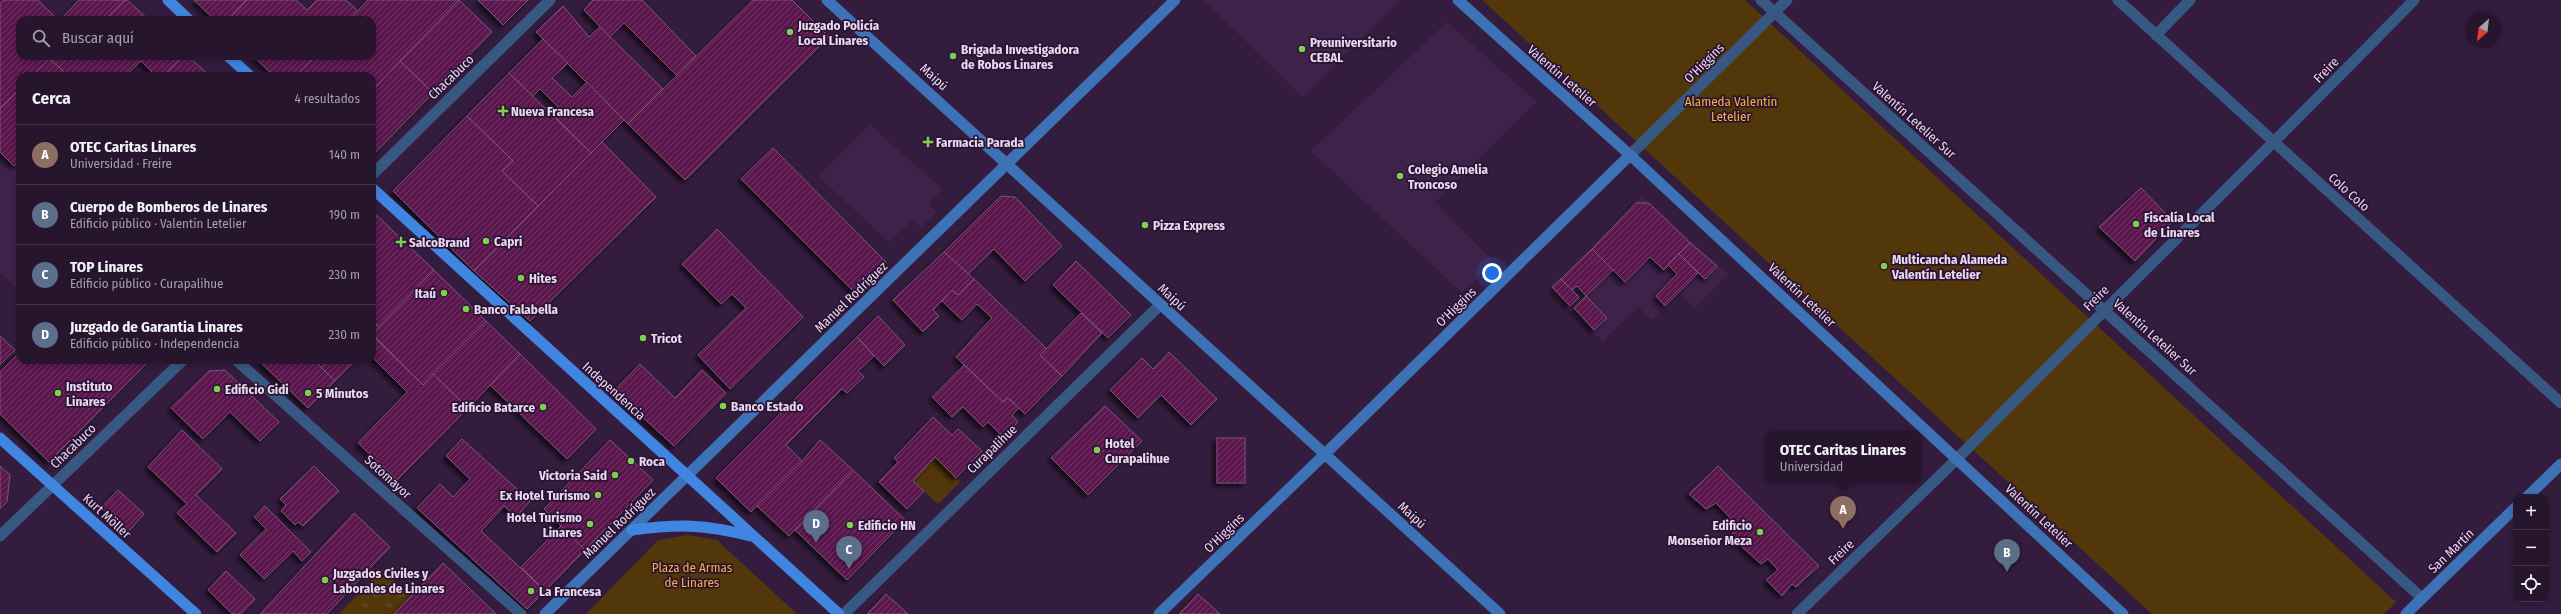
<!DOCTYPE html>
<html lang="es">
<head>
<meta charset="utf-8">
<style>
  :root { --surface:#27152e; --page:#33223a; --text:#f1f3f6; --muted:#a49faa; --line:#43344a; --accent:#db2777 }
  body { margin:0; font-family:"Fira Sans Condensed",sans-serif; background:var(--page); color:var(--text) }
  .controls { position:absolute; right:12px; bottom:12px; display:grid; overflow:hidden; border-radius:8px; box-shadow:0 2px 6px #0003 }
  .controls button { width:36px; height:36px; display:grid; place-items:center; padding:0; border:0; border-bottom:1px solid var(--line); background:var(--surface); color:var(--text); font:20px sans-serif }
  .compass { position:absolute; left:2465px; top:12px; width:36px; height:36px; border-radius:50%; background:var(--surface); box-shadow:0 2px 6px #0003; rotate:208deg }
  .you { position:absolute; left:1492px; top:273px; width:14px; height:14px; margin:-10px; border:3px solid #fff; border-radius:50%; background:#1a73e8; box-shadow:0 0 0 6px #1a73e833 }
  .badge { display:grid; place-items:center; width:26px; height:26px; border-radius:50%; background:var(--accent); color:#fff; font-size:13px; font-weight:700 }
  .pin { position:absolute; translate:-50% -33px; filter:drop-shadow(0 1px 2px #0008) }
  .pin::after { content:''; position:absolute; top:21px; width:14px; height:12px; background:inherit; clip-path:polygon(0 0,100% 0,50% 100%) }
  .popup { position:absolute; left:1765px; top:431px; width:156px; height:52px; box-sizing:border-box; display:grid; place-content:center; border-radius:8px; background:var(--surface); filter:drop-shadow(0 1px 3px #0005); font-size:13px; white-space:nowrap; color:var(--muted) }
  .popup b { font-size:15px; color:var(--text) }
  .popup::after { content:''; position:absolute; left:50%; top:100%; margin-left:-8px; border:8px solid transparent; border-top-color:var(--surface) }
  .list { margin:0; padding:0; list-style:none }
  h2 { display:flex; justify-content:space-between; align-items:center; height:52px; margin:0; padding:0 16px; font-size:17px }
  h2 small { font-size:13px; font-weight:400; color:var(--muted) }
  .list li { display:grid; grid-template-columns:26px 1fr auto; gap:12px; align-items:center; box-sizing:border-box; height:60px; padding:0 16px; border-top:1px solid var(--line) }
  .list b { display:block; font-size:15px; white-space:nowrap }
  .list p { margin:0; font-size:13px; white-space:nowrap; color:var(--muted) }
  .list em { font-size:13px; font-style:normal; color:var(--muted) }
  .icon { flex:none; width:22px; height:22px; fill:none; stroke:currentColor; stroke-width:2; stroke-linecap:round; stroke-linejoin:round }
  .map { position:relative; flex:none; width:2561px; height:614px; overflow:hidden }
  .search { position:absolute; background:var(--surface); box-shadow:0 2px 6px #0003; left:16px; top:16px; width:360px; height:44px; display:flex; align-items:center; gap:10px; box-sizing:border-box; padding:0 14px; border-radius:12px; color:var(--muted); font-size:15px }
  .panel { position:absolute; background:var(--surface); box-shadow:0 2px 6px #0003; left:16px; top:72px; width:360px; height:292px; border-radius:12px }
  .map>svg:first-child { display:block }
  .built { fill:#3f224a }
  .grass { fill:url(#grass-tufts) }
  .park { fill:#51370a }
  .building { fill:url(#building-hatch); stroke:#7c5572; filter:url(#shadow) }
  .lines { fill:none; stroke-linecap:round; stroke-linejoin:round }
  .minor { stroke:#385884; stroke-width:11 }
  .tertiary { stroke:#385884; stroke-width:11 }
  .secondary { stroke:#3d72b7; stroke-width:11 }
  .primary { stroke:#4085df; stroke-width:11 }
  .poi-dot { fill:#7fd052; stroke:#2a1333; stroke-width:1.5 }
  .labels { text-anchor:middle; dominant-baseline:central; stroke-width:3.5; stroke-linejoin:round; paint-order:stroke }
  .poi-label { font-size:13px; font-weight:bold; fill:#e9d9ef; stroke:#2a1333; text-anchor:start }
  .street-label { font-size:13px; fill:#e9d9ef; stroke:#2a1333 }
  .park-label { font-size:13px; fill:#f8b23d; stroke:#2a1333 }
</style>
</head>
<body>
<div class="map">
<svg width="2561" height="614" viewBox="0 0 2561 614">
  <defs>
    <pattern id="grass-tufts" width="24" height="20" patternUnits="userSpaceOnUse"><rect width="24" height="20" fill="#51370a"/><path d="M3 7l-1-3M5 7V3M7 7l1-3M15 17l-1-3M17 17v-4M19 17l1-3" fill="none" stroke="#6a532e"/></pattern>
    <pattern id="building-hatch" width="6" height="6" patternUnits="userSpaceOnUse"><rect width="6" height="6" fill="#5a164e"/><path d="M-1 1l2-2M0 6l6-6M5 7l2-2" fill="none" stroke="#723768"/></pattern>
    <filter id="shadow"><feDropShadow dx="-3.5" dy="3.5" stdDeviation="2" flood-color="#0009"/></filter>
  </defs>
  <rect width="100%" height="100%" fill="#341c3e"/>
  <g class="built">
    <path d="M1204 0H1399L1302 97Z"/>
    <path d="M1447 22 1537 102 1435 202 1493 261 1462 293 1311 151Z"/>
    <path d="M870 125 942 189 929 204 937 212 921 227 912 220 889 242 818 176Z"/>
    <path d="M0 153 14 166 20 160V292L0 272Z"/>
    <path d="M1642 196 1728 274 1695 308 1679 292 1652 320 1638 307 1603 341 1546 289Z"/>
  </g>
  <path class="grass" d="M382 569 411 596 394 614H339Z"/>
  <g class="park">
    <path d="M1482 0H1745L2396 602 2384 614H2152Z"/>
    <path d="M935 457 960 482 938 504 913 481Z"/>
    <path d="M687 535 717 540 797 614H586L658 540Z"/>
  </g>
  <g class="building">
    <path d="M3 0H38L58 20H20V56H46L49 59 32 76H20V89L0 109V3Z"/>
    <path d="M79 0H125L105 20H60Z"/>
    <path d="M125 0H127L149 20H105Z"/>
    <path d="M194 0H247L228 20H215Z"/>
    <path d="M247 0H296L307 10 317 0H346L358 11 349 20H228Z"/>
    <path d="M368 0H459L372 91V76H296L315 56H372V20H349Z"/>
    <path d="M459 0 492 32 433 93 400 61Z"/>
    <path d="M478 0H528L503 25Z"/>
    <path d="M593 0H642L696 56 677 76 624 23 610 37 584 10Z"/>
    <path d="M753 0H792L829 37 685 180 628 124Z"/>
    <path d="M563 6 589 37 600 27 663 89 628 124 536 32Z"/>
    <path d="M543 39 568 63 552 78 572 97 587 82 624 120 591 153 552 114 559 108 540 89 532 97 509 73Z"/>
    <path d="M46 56H70L59 67Z"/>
    <path d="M70 56H183L163 76H156L141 61 125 76H68L59 67Z"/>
    <path d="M183 56H188L210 76H163Z"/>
    <path d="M253 56H315L296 76H274Z"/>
    <path d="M49 59 59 67 68 76H32Z"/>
    <path d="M400 61 433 93 372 156V91Z"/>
    <path d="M509 73 591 153 538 206 502 171 513 161 467 116Z"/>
    <path d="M20 89V160L14 166 0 152V109Z"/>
    <path d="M467 116 513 161 502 171 538 206 474 271 393 191Z"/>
    <path d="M602 142 656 197 530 321 474 271Z"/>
    <path d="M773 148 886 262 855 293 741 179Z"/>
    <path d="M2141 188 2173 221 2135 261 2099 227Z"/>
    <path d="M1001 196 1015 197 1062 246 1025 281 994 249 967 275 944 252Z"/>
    <path d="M1636 203H1649L1690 243 1664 270 1650 257 1625 282 1592 249Z"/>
    <path d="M372 211 434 270 379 327 372 320Z"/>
    <path d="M717 229 803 317 730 389 698 355 746 308 732 294 721 304 682 264Z"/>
    <path d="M1690 243 1717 266 1705 279 1679 254Z"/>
    <path d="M1592 249 1613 270 1586 296 1577 286 1572 290 1561 279Z"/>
    <path d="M944 252 974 279 958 295 952 290 933 310 939 316 923 332 893 300Z"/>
    <path d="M1679 254 1698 273 1665 306 1656 296 1677 274 1668 265Z"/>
    <path d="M1076 261 1131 315 1108 338 1053 285Z"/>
    <path d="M434 270 486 321 423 385 372 334Z"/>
    <path d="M974 279 1047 349 1040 355 1062 376 1025 414 1008 398 1003 402 956 357 992 318 977 304 962 320 942 301 952 290 958 295Z"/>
    <path d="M1561 279 1579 297 1570 306 1552 287Z"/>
    <path d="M1586 296 1607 318 1594 330 1574 308Z"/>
    <path d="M1081 313 1102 333 1062 376 1040 355Z"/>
    <path d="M878 316 905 345 884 366 857 337Z"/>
    <path d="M372 320 379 327 372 334Z"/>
    <path d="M486 321 520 354 468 408 433 374Z"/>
    <path d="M372 335 423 385 433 374 468 408 397 480 358 443 407 392 372 357Z"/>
    <path d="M0 336 15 350 0 365Z"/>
    <path d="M857 337 874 356 858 371 864 377 847 393 842 389 786 445 802 461 751 512 716 478Z"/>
    <path d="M20 352V360H150L49 462 0 414V372Z"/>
    <path d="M1169 352 1217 399 1191 425 1161 395 1138 418 1110 390 1142 358 1153 369Z"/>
    <path d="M520 354 596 429 567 459 490 385Z"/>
    <path d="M258 360H314L335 381 308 408Z"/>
    <path d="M328 360H356L335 381 321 367Z"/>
    <path d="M640 364 675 398 702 370 726 393 674 446 614 391Z"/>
    <path d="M964 365 1003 402 1008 398 1019 408 1012 415 1018 422 1003 437 988 422 983 427 963 407 952 417 932 397Z"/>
    <path d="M225 370 279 422 260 441 230 412 203 439 171 408 209 371Z"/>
    <path d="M1105 406 1142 441 1088 495 1051 458Z"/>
    <path d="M933 417 952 435 958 429 982 451 956 478 935 457 913 481 924 491 907 509 879 482 898 462 894 458Z"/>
    <path d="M182 430 222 469 196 495 236 533 217 552 177 513 187 504 148 467Z"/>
    <rect x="1217" y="438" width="28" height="45"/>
    <path d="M462 439 530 501 516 517 504 506 481 531 545 591 527 609 417 508 440 484 453 497 470 479 446 456Z"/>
    <path d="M610 440 653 480 585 550 544 509Z"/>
    <path d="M820 440 853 470 789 536 757 506 802 461Z"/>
    <path d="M0 466 10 475 7 502 0 509Z"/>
    <path d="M314 466 339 491 303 526 298 522 295 525 281 511 286 505 280 499Z"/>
    <path d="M1718 466 1819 566 1796 587 1792 584 1782 596 1766 580 1778 570 1768 559 1761 564 1730 536 1739 527 1716 503 1706 509 1689 494Z"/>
    <path d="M853 470 905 520 847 580 795 530Z"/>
    <path d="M118 490 144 514 128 532 101 508Z"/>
    <path d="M265 506 311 552 302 561 293 551 264 579 240 555 266 529 254 517Z"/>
    <path d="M354 513 390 547 327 614H260Z"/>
    <path d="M561 526 585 550 545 591 521 567Z"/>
    <path d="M443 563 496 614H394Z"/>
    <path d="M226 571 255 599 241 614H232L208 590Z"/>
    <path d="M886 594 908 614H867Z"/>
    <path d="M1198 594 1220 614H1179Z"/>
  </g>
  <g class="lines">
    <g class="minor">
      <path d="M1761 0 2422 598"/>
      <path d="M2156 35 2190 0"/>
      <path d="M236 360 521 614"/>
      <path d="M1957 459C2108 305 2263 155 2414 0"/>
      <path d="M844 614 1160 305"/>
    </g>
    <g class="tertiary">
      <path d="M2118 0 2561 403"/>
      <path d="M1630 155 1787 0"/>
      <path d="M372 175 550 0"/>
      <path d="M0 536 183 360"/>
      <path d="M1797 614 1957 459"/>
    </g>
    <g class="secondary">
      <path d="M827 0 1500 614"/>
      <path d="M1458 0 1630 155 2123 614"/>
      <path d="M2527 497 2561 464"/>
      <path d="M545 614 1175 0"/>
      <path d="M1159 614 1324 455 1630 155"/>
      <path d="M2406 614 2516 507"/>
    </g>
    <g class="primary">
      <path d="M168 0 189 20"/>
      <path d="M228 56 250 76"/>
      <path d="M372 188 839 614"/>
      <path d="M0 438 196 614"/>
      <path d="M632 530C678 524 705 524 750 536"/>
    </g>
  </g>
  <g class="poi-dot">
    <circle cx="790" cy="32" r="4"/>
    <circle cx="1302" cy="49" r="4"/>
    <circle cx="953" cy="56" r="4"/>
    <path d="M501 105h4v4h4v4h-4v4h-4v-4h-4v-4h4z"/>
    <path d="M926 136h4v4h4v4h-4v4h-4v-4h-4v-4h4z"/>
    <circle cx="1400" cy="176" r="4"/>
    <circle cx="2136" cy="224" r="4"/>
    <circle cx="1145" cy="225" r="4"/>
    <circle cx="486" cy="241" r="4"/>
    <path d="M399 236h4v4h4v4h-4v4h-4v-4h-4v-4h4z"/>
    <circle cx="1884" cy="266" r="4"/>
    <circle cx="521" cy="278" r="4"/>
    <circle cx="444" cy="293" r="4"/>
    <circle cx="466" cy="309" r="4"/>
    <circle cx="643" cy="338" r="4"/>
    <circle cx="217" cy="389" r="4"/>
    <circle cx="58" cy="393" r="4"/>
    <circle cx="308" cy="393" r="4"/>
    <circle cx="723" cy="406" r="4"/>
    <circle cx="543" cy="407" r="4"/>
    <circle cx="1097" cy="450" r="4"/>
    <circle cx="631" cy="461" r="4"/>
    <circle cx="615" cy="475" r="4"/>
    <circle cx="598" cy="495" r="4"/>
    <circle cx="590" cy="524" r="4"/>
    <circle cx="850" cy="525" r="4"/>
    <circle cx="1760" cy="532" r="4"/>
    <circle cx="325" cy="580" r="4"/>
    <circle cx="531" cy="591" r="4"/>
  </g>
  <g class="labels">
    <g class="poi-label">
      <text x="798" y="25">Juzgado Policía<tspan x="798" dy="15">Local Linares</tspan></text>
      <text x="1310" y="42">Preuniversitario<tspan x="1310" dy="15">CEBAL</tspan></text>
      <text x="961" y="49">Brigada Investigadora<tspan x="961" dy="15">de Robos Linares</tspan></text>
      <text x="511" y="111">Nueva Francesa</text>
      <text x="936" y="142">Farmacia Parada</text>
      <text x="1408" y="169">Colegio Amelia<tspan x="1408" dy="15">Troncoso</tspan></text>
      <text x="2144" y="217">Fiscalía Local<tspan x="2144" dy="15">de Linares</tspan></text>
      <text x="1153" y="225">Pizza Express</text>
      <text x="494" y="241">Capri</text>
      <text x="409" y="242">SalcoBrand</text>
      <text x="1892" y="259">Multicancha Alameda<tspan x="1892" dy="15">Valentín Letelier</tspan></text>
      <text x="529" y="278">Hites</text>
      <text x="436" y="293" text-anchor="end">Itaú</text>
      <text x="474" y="309">Banco Falabella</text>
      <text x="651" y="338">Tricot</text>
      <text x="66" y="386">Instituto<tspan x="66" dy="15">Linares</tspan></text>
      <text x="225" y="389">Edificio Gidi</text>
      <text x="316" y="393">5 Minutos</text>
      <text x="731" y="406">Banco Estado</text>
      <text x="535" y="407" text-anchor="end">Edificio Batarce</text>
      <text x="1105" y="443">Hotel<tspan x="1105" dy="15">Curapalihue</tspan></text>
      <text x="639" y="461">Roca</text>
      <text x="607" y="475" text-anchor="end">Victoria Said</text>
      <text x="590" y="495" text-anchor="end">Ex Hotel Turismo</text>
      <text x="582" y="517" text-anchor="end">Hotel Turismo<tspan x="582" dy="15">Linares</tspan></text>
      <text x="858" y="525">Edificio HN</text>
      <text x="1752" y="525" text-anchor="end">Edificio<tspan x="1752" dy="15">Monseñor Meza</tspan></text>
      <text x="333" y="573">Juzgados Civiles y<tspan x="333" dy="15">Laborales de Linares</tspan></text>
      <text x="539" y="591">La Francesa</text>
    </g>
    <g class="street-label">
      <text transform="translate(1704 63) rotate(-45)">O'Higgins</text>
      <text transform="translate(2326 70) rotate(-46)">Freire</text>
      <text transform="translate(1562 76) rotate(41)">Valentín Letelier</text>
      <text transform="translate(451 77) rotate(-44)">Chacabuco</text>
      <text transform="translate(934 77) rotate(42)">Maipú</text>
      <text transform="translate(1914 120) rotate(42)">Valentín Letelier Sur</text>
      <text transform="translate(2349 192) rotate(42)">Colo Colo</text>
      <text transform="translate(1802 295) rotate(43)">Valentín Letelier</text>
      <text transform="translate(851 297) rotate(-44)">Manuel Rodríguez</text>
      <text transform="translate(1172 297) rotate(43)">Maipú</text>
      <text transform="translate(2096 298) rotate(-45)">Freire</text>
      <text transform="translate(1456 307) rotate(-44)">O'Higgins</text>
      <text transform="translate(2155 337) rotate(42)">Valentín Letelier Sur</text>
      <text transform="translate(614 391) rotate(42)">Independencia</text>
      <text transform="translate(73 446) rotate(-44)">Chacabuco</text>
      <text transform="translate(992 449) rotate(-44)">Curapalihue</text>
      <text transform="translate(388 477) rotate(42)">Sotomayor</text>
      <text transform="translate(1412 515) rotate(42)">Maipú</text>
      <text transform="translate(107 516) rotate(42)">Kurt Möller</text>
      <text transform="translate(2039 516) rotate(43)">Valentín Letelier</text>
      <text transform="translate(619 523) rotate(-44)">Manuel Rodríguez</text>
      <text transform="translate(1224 533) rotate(-44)">O'Higgins</text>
      <text transform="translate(2451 551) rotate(-44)">San Martín</text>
      <text transform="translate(1841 552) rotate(-44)">Freire</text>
    </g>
    <g class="park-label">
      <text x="1731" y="101">Alameda Valentín<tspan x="1731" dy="15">Letelier</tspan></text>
      <text x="692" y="567">Plaza de Armas<tspan x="692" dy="15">de Linares</tspan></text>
    </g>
  </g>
</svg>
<div class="controls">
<button>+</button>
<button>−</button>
<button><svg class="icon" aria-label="locate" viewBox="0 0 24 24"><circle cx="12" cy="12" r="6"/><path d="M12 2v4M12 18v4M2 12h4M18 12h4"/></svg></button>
</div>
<svg class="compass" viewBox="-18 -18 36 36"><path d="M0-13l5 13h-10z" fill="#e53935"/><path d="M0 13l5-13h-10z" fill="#a49faa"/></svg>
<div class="you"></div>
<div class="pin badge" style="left:1843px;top:529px;background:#8d6e63">A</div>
<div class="popup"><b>OTEC Caritas Linares</b>Universidad</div>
<div class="pin badge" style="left:2007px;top:572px;background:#5c6f8a">B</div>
<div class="pin badge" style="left:849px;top:569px;background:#5c6f8a">C</div>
<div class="pin badge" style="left:816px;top:543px;background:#5c6f8a">D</div>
<div class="search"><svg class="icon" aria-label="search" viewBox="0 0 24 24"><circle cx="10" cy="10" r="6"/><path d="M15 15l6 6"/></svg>Buscar aquí</div>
<section class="panel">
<h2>Cerca<small>4 resultados</small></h2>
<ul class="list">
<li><span class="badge" style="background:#8d6e63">A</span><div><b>OTEC Caritas Linares</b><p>Universidad · Freire</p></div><em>140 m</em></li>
<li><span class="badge" style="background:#5c6f8a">B</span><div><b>Cuerpo de Bomberos de Linares</b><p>Edificio público · Valentín Letelier</p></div><em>190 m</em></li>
<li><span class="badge" style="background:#5c6f8a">C</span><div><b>TOP Linares</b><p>Edificio público · Curapalihue</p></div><em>230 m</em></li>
<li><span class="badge" style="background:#5c6f8a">D</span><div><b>Juzgado de Garantia Linares</b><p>Edificio público · Independencia</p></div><em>230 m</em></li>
</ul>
</section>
</div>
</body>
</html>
